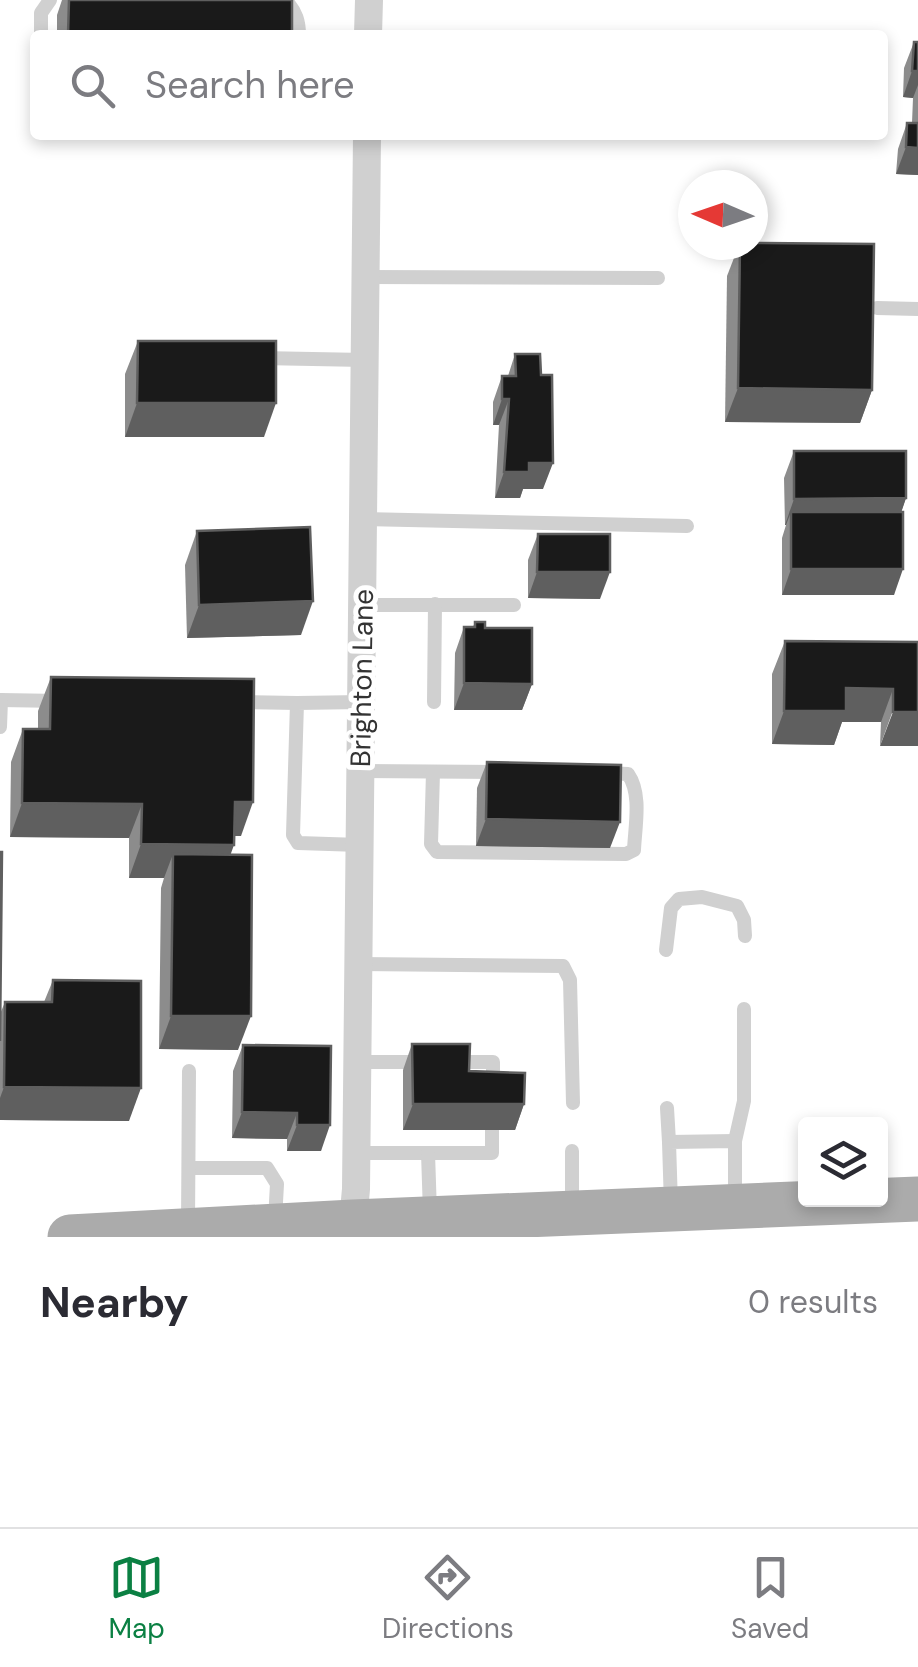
<!DOCTYPE html>
<html lang="en">
<head>
<meta charset="utf-8">
<style>
  :root { --surface:#fff; --page:#f2f2f3; --text:#2b2b33; --muted:#7c7c81; --line:#e1e1e2; --accent:#0b8043 }
  body { margin:0; font-family:"DM Sans",sans-serif; background:var(--page); color:var(--text) }
  .controls { position:absolute; right:30px; bottom:30px; display:grid; overflow:hidden; border-radius:10px; box-shadow:0 5px 15px #0003 }
  .controls button { width:90px; height:90px; display:grid; place-items:center; padding:0; border:0; border-bottom:2px solid var(--line); background:var(--surface); color:var(--text); font:50px sans-serif }
  .compass { position:absolute; left:678px; top:170px; width:90px; height:90px; border-radius:50%; background:var(--surface); box-shadow:0 5px 15px #0003; rotate:272deg }
  .list { margin:0; padding:0; list-style:none }
  h2 { display:flex; justify-content:space-between; align-items:center; height:130px; margin:0; padding:0 40px; font-size:42px }
  h2 small { font-size:32px; font-weight:400; color:var(--muted) }
  .icon { flex:none; width:55px; height:55px; fill:none; stroke:currentColor; stroke-width:2; stroke-linecap:round; stroke-linejoin:round }
  .map { position:relative; flex:none; width:918px; height:1237px; overflow:hidden }
  .search { position:absolute; background:var(--surface); box-shadow:0 5px 15px #0003; left:30px; right:30px; top:30px; height:110px; display:flex; align-items:center; gap:25px; box-sizing:border-box; padding:0 35px; border-radius:10px; color:var(--muted); font-size:38px }
  .sheet { height:290px; background:var(--surface) }
  nav { display:flex; justify-content:space-around; align-items:center; box-sizing:border-box; height:140px; border-top:2px solid var(--line); background:var(--surface); font-size:28px; color:var(--muted) }
  nav a { display:grid; justify-items:center; gap:5px }
  nav .on { color:var(--accent) }
  .map>svg:first-child { display:block }
  .lines { fill:none; stroke-linecap:round; stroke-linejoin:round }
  .lane { stroke:#d0d0d0; stroke-width:14 }
  .street { stroke:#d0d0d0; stroke-width:28 }
  .primary { stroke:#ababab; stroke-width:45 }
  .wall { fill:#8c8c8c }
  .shaded-wall { fill:#5f5f5f }
  .building { fill:#1a1a1a; stroke:#5f5f5f; stroke-width:2.5 }
  .labels { text-anchor:middle; dominant-baseline:central; stroke-width:10; stroke-linejoin:round; paint-order:stroke }
  .street-label { font-size:28px; fill:#333; stroke:#fff }
</style>
</head>
<body>
<div class="map">
<svg width="918" height="1237" viewBox="0 0 918 1237">
  <rect width="100%" height="100%" fill="#fff"/>
  <g class="lines">
    <g class="lane">
      <path d="M279 2H287C296 12 299 21 299 35"/>
      <path d="M41 35V13L50 0"/>
      <path d="M366 277 658 278"/>
      <path d="M877 308 918 309"/>
      <path d="M260 358 365 360"/>
      <path d="M363 519 687 526"/>
      <path d="M362 605H514"/>
      <path d="M0 700 61 701"/>
      <path d="M238 702 297 703"/>
      <path d="M434 702 435 604"/>
      <path d="M0 727 1 700"/>
      <path d="M361 771 500 772"/>
      <path d="M433 772 431 844 437 852 626 854 634 850C635 826 642 794 628 774L607 773"/>
      <path d="M360 845 298 843 293 835 297 703 361 702"/>
      <path d="M666 950 671 908 679 899 702 897 737 906 744 920 745 936"/>
      <path d="M359 964 563 966 570 980 573 1103"/>
      <path d="M358 1062H422"/>
      <path d="M453 1062H493V1091"/>
      <path d="M667 1108 669 1142"/>
      <path d="M735 1141 744 1101V1009"/>
      <path d="M357 1153H492V1130"/>
      <path d="M428 1153 430 1213"/>
      <path d="M189 1168H267L277 1184 275 1220"/>
      <path d="M671 1205 669 1142 735 1141V1200"/>
      <path d="M572 1207V1151"/>
      <path d="M188 1224 189 1071"/>
    </g>
    <g class="street">
      <path d="M368 35 369 0"/>
      <path d="M353 1222 356 1189 367 135"/>
    </g>
    <path class="primary" d="M70 1237 353 1222 918 1199"/>
  </g>
  <g class="wall">
    <path d="M62 0H292V35H57V15Z"/>
    <path d="M914 42H918V175L896 174 898 149 907 123H912L913 98 903 97 904 68Z"/>
    <path d="M739 245H753L872 390 860 423 725 422 727 276Z"/>
    <path d="M138 341 264 437H125V374Z"/>
    <path d="M515 354 543 489H523L520 498H495L499 425H493V402L502 376H508Z"/>
    <path d="M794 451 906 498 901 512 894 595H782V538L786 525H785L784 478Z"/>
    <path d="M197 531 301 635 187 638 185 565Z"/>
    <path d="M538 534 600 599 528 598V560Z"/>
    <path d="M475 622 485 628 532 684 522 710H454L455 653 464 627H473Z"/>
    <path d="M785 641 918 642 880 746 881 722H842L834 745 772 744V674Z"/>
    <path d="M51 677 241 836H234L230 855 238 1050 159 1049 161 888 164 878H129V838L10 837 11 762 23 729H38V711Z"/>
    <path d="M487 762 610 848 476 846 477 788Z"/>
    <path d="M0 852V1014L5 1002H44L53 980 129 1121 0 1120Z"/>
    <path d="M412 1044 469 1071 524 1104 515 1130H403V1070Z"/>
    <path d="M243 1045 331 1046 321 1151H287V1139L232 1138 233 1071Z"/>
  </g>
  <g class="shaded-wall">
    <path d="M912 71H918V85L913 98 903 97Z"/>
    <path d="M906 147 918 148V175L896 174Z"/>
    <path d="M738 388 872 390 860 423 725 422Z"/>
    <path d="M502 399H509L499 425H493Z"/>
    <path d="M137 403H276L264 437H125Z"/>
    <path d="M529 463H553L543 489H523L520 498H495L504 472Z"/>
    <path d="M906 498 897 525 791 512 786 525H785L794 499Z"/>
    <path d="M791 569H903L894 595H782Z"/>
    <path d="M537 572H610L600 599 528 598Z"/>
    <path d="M313 601 301 635 187 638 199 605Z"/>
    <path d="M464 683 532 684 522 710H454Z"/>
    <path d="M846 688 893 689 881 722H842L834 745 772 744 784 711Z"/>
    <path d="M893 712H918V746H880Z"/>
    <path d="M235 802H253L241 836H222Z"/>
    <path d="M22 803 142 804 129 838 10 837Z"/>
    <path d="M486 819 620 822 610 848 476 846Z"/>
    <path d="M141 844 234 845 222 878 173 854 164 878H129Z"/>
    <path d="M171 1016H251L238 1050 159 1049Z"/>
    <path d="M4 1087 141 1088 129 1121 0 1120V1098Z"/>
    <path d="M413 1104H524L515 1130H403Z"/>
    <path d="M242 1112 297 1113 287 1139 232 1138Z"/>
    <path d="M297 1125H330L321 1151H287Z"/>
  </g>
  <g class="building">
    <path d="M69 0H292V35H68Z"/>
    <path d="M914 42H918V71H912Z"/>
    <path d="M907 123H918V148L906 147Z"/>
    <path d="M753 243 874 244 872 390 738 388 740 245H753Z"/>
    <path d="M138 341H276V403H137Z"/>
    <path d="M515 354H540L541 375H552L553 463H529V472H504L509 399H502V376H516Z"/>
    <path d="M794 451H906V498L794 499Z"/>
    <rect x="791" y="512" width="112" height="57"/>
    <path d="M310 527 313 601 199 605 197 531Z"/>
    <path d="M538 534H610V572H537Z"/>
    <path d="M475 622H485V628H532V684L464 683V627H475Z"/>
    <path d="M785 641 918 642V712H893V689L846 688V711H784Z"/>
    <path d="M51 677 254 679 253 802H235L234 845 141 844 142 804 22 803 23 729H50Z"/>
    <path d="M487 762 621 765 620 822 486 819Z"/>
    <path d="M0 852H2L0 1041Z"/>
    <path d="M173 854 252 855 251 1016H171Z"/>
    <path d="M53 980 141 981V1088L4 1087 5 1002H52Z"/>
    <path d="M412 1044H470L469 1071 525 1073 524 1104H413Z"/>
    <path d="M243 1045 331 1046 330 1125H297V1113L242 1112Z"/>
  </g>
  <g class="labels">
    <g class="street-label">
      <text transform="translate(362 678) rotate(-89)">Brighton Lane</text>
    </g>
  </g>
</svg>
<div class="controls">
<button><svg class="icon" aria-label="layers" viewBox="0 0 24 24"><path d="M12 4l9 5-9 5-9-5zM3 14l9 5 9-5"/></svg></button>
</div>
<svg class="compass" viewBox="-18 -18 36 36"><path d="M0-13l5 13h-10z" fill="#e53935"/><path d="M0 13l5-13h-10z" fill="#7c7c81"/></svg>
<div class="search"><svg class="icon" aria-label="search" viewBox="0 0 24 24"><circle cx="10" cy="10" r="6"/><path d="M15 15l6 6"/></svg>Search here</div>
</div>
<section class="sheet">
<h2>Nearby<small>0 results</small></h2>
<ul class="list">
</ul>
</section>
<nav>
<a class="on"><svg class="icon" aria-label="map" viewBox="0 0 24 24"><path d="M3 6l6-2 6 2 6-2v14l-6 2-6-2-6 2zM9 4v14M15 6v14"/></svg>Map</a>
<a><svg class="icon" aria-label="directions" viewBox="0 0 24 24"><path d="M12 3l9 9-9 9-9-9zM9 14v-3h6M13 9l2 2-2 2"/></svg>Directions</a>
<a><svg class="icon" aria-label="saved" viewBox="0 0 24 24"><path d="M7 4h10v16l-5-4-5 4z"/></svg>Saved</a>
</nav>
</body>
</html>
